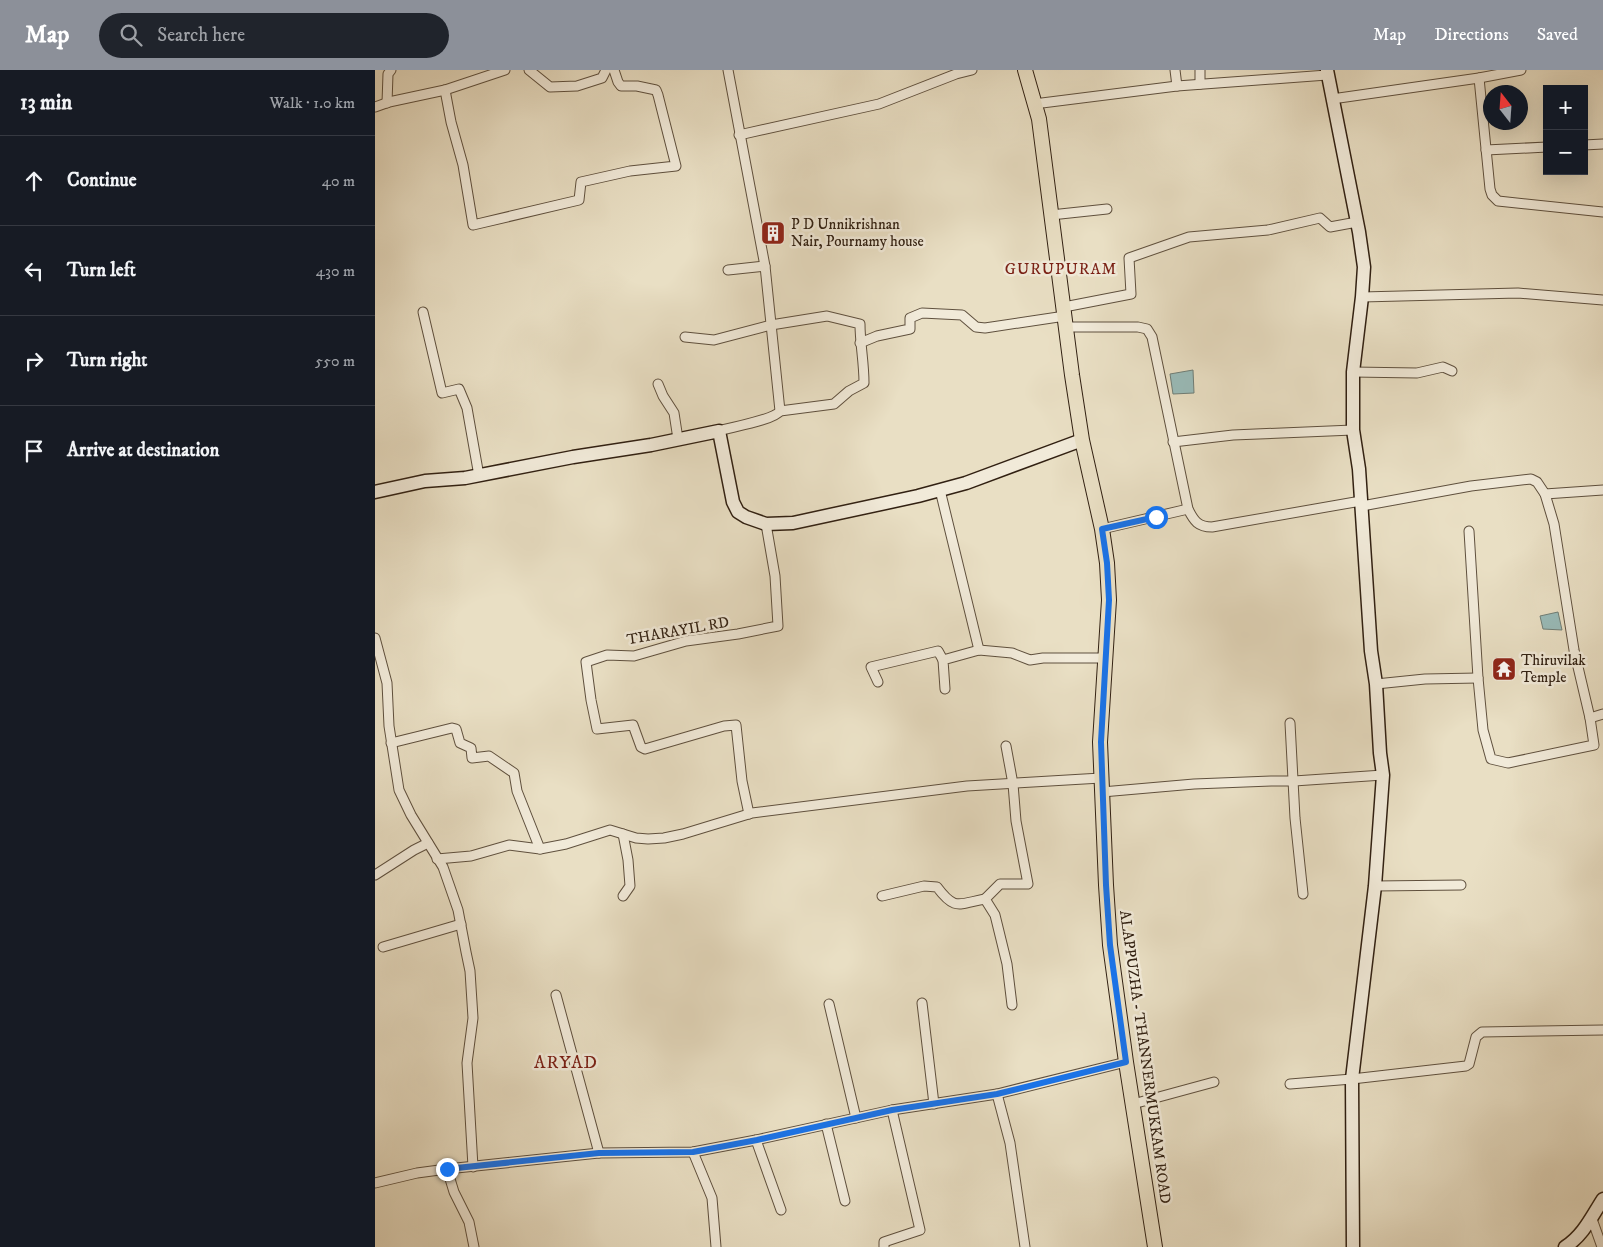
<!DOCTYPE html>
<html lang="en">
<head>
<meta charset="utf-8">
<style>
  :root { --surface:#171b24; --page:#20242c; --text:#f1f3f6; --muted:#9ea1a6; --line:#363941; --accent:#8c9099 }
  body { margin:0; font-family:"IM FELL DW Pica",serif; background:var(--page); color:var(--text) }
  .controls { position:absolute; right:15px; top:15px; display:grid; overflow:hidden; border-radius:0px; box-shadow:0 5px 20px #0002 }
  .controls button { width:45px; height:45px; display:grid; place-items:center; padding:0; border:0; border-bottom:1px solid var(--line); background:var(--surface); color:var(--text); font:25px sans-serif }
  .compass { position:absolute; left:1108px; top:15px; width:45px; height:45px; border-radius:50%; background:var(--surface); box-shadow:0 5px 20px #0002; rotate:343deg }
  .stop { position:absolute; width:15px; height:15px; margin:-11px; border:4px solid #1a73e8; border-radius:50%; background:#fff }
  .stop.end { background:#1a73e8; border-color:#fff; box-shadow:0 1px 5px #0008 }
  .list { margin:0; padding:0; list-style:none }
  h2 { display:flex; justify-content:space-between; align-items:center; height:65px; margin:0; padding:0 20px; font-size:21px }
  h2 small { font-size:16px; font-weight:400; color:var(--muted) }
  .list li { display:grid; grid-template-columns:32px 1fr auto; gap:15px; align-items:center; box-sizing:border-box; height:90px; padding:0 20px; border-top:1px solid var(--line) }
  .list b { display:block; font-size:19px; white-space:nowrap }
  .list em { font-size:16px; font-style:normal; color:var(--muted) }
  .icon { flex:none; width:28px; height:28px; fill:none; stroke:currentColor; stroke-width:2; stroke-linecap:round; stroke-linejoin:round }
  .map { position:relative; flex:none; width:1228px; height:1177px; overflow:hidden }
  header { display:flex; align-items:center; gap:30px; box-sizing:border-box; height:70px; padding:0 25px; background:var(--accent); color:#fff }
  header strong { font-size:24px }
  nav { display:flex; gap:28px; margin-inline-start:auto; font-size:18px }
  .search { width:350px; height:45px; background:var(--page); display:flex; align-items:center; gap:12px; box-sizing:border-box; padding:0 18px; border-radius:28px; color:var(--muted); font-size:19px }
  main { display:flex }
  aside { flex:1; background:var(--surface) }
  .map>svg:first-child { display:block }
  .water { fill:#99bcba; stroke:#6f7e77 }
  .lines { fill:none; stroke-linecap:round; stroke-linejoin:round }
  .minor-casing { stroke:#5f503e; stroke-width:11 }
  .secondary-casing { stroke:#312012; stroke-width:15 }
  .primary-casing { stroke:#312012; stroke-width:16 }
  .minor { stroke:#f1ead9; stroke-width:9 }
  .secondary { stroke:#f1ead9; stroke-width:12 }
  .primary { stroke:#e9dfc4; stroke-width:14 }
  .route { stroke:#1a73e8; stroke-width:6 }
  .labels { text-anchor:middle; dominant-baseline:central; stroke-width:5; stroke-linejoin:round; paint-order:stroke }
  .poi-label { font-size:15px; fill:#312012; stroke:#f1ead9; text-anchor:start }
  .street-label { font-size:15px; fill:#312012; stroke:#f1ead9 }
  .neighbourhood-label { font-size:16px; letter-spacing:1px; fill:#7a1f14; stroke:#f1ead9 }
  .quarter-label { font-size:18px; letter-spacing:1px; fill:#7a1f14; stroke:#f1ead9 }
</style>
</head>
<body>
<header>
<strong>Map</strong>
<div class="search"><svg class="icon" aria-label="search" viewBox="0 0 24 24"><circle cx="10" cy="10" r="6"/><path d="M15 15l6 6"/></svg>Search here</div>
<nav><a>Map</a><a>Directions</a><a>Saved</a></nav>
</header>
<main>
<aside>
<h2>13 min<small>Walk · 1.0 km</small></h2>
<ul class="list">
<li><svg class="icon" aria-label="ahead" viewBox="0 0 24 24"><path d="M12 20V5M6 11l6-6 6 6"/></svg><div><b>Continue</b></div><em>40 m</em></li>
<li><svg class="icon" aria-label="left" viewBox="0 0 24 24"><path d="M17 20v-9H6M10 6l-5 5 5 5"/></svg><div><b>Turn left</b></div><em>430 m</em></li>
<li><svg class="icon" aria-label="right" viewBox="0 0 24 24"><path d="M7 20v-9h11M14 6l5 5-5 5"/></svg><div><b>Turn right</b></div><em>550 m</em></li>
<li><svg class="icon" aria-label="arrive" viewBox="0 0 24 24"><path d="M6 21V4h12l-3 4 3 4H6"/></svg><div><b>Arrive at destination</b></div></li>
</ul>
</aside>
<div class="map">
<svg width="1228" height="1177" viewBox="0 0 1228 1177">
  <rect width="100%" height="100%" fill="#e9dfc4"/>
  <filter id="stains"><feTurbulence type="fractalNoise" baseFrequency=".004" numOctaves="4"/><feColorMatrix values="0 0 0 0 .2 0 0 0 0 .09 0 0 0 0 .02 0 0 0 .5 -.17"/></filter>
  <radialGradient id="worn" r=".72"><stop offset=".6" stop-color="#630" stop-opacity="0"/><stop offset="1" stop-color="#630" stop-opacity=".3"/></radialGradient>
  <g class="water">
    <path d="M818 300 819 323 798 324 795 304Z"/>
    <path d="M1183 542 1187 560 1168 559 1165 546Z"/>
  </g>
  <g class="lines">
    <defs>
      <g id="minor">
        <path d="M154 0 175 17 202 16 227 8 231 0"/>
        <path d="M800 0 802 16"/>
        <path d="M825 0V14"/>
        <path d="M1104 8 1115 119 1117 125 1123 131 1228 142"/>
        <path d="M70 20 76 52 88 95 98 155 204 130 206 112 255 101 301 96 283 25 281 20 262 16H246L243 12 239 0"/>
        <path d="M957 29 1104 8 1146 0"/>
        <path d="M12 33 13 4 16 0"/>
        <path d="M659 34 802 16 952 5"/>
        <path d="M0 37 14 32 70 20 130 0"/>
        <path d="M364 65 504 34 581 4 597 0"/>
        <path d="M1209 75 1228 74"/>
        <path d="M1111 80 1172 77"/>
        <path d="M676 145 732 139"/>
        <path d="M353 200 390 196"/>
        <path d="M987 227 1143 223 1228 230"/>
        <path d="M689 237 756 224 754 188 814 167 893 160 945 148 955 157 982 152"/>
        <path d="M48 242 67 323 84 319 92 338 104 406"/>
        <path d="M692 257H763L772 259 777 267 813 439C819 451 823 457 837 457L986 431"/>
        <path d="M310 267 339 270 396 255 452 246 485 254C485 274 489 292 489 313L474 321 459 334 405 341"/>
        <path d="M485 273 502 266 535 259V248L547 243 587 245 601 257 610 258 690 246"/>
        <path d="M978 302 1042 303 1068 297 1077 301"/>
        <path d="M283 314 288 326 299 343 303 369"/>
        <path d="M344 361C357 357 399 350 405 341L390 196 353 0"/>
        <path d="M798 372 858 365 978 360"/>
        <path d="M565 420 604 580"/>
        <path d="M1170 424 1179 454 1199 580 1215 648"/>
        <path d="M987 436 1096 416 1156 409 1162 412 1170 424 1228 420"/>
        <path d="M727 459 813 439"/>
        <path d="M1094 461 1103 608 1108 660 1116 689 1133 693 1219 675 1215 648 1228 644"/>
        <path d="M0 568 12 613 14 656 24 720 36 745 68 797 83 840 91 882 95 901 98 948 92 993 98 1097"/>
        <path d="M503 612 496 597 563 581 568 590"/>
        <path d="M1001 614 1050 609 1103 608"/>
        <path d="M570 619 568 590 604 580 637 583 655 590 668 588H731"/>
        <path d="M915 653 920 748 928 824"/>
        <path d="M16 673 77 658 81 659 85 673 96 678 97 688 114 686 139 703 142 721 165 779"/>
        <path d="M631 676 638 714 641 751 653 814H625L610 829 620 845 632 894 637 935"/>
        <path d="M727 722 819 714 896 711H919L1008 705"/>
        <path d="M374 744 367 711 361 655 349 656 270 679 266 677 258 655 222 659 216 630 211 592 232 585 259 586 311 571 363 564 403 556 400 506 391 454"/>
        <path d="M248 764 253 790 255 816 248 826"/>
        <path d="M62 789 96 786 134 775 165 779 191 774 235 760 261 768 273 769 289 768 308 764 377 743 592 716 726 708"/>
        <path d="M0 805 39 780 53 773"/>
        <path d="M1000 816 1086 815"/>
        <path d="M507 826 549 816 562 817C580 841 583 834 610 829"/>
        <path d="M8 877 86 854"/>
        <path d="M181 925 224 1083"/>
        <path d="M547 933 559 1034"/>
        <path d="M454 934 481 1048"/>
        <path d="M915 1014 977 1009 1091 996 1094 994 1101 967 1107 962 1228 960"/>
        <path d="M622 1024 635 1073 650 1177"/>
        <path d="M758 1034 839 1012"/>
        <path d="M451 1054 470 1131"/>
        <path d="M381 1070 406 1140"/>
        <path d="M318 1082 337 1128 341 1177"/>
        <path d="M72 1099 79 1122 94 1152 99 1177"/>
        <path d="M0 1113 42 1103 72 1099 224 1083 318 1082 381 1070 517 1040 622 1024 751 992"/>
        <path d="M1217 1149 1227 1177"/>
        <path d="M509 1177V1172L545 1160 517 1040"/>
      </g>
      <g id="secondary">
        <path d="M952 0 984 162 989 197 987 227 978 302V360L984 399 996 581 1001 614 1005 683 1008 705 1000 816 977 1009 978 1177"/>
        <path d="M0 422 50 411 90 408 198 387 276 375 344 361 358 432 363 442 371 447 391 454 418 453 543 426 591 413 707 370"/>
        <path d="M1190 1177C1208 1166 1217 1146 1228 1129"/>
      </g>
      <path id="primary" d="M650 0 664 49 697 305 707 370 727 459 732 493 734 530 725 672 731 815 735 875 751 992 780 1177"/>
    </defs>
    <use href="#minor" class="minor-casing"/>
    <use href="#secondary" class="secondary-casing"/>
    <use href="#primary" class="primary-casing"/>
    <use href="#minor" class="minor"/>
    <use href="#secondary" class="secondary"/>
    <use href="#primary" class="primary"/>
  </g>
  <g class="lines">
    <path class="route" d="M72 1099 224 1083 318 1082 382 1070 517 1040 622 1024 751 992 735 875 731 815 726 672 734 530 732 493 727 459 781 447"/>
  </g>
  <defs>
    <symbol id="building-square" viewBox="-11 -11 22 22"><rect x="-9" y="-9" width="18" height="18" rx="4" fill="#8f2418" stroke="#f1ead9"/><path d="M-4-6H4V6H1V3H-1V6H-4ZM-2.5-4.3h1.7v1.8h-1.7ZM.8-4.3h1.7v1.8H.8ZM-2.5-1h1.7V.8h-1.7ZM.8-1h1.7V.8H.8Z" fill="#fff"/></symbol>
    <symbol id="temple-square" viewBox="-11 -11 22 22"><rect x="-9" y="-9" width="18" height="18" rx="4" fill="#8f2418" stroke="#f1ead9"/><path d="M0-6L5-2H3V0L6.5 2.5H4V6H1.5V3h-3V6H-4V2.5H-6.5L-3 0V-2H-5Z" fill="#fff"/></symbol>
  </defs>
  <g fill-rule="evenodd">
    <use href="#building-square" x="384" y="149" width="28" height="28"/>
    <use href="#temple-square" x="1115" y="585" width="28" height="28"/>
  </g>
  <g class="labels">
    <g class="poi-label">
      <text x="416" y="154">P D Unnikrishnan<tspan x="416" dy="17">Nair, Pournamy house</tspan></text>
      <text x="1146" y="590">Thiruvilak<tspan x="1146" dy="17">Temple</tspan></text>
    </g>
    <g class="street-label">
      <text transform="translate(303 561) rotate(-10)">THARAYIL RD</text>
      <text transform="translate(770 987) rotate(82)">ALAPPUZHA - THANNERMUKKAM ROAD</text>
    </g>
    <g class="neighbourhood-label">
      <text x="686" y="199">GURUPURAM</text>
    </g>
    <g class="quarter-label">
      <text x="191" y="993">ARYAD</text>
    </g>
  </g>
  <rect width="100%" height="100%" filter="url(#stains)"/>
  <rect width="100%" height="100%" fill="url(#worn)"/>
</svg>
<div class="controls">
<button>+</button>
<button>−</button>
</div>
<svg class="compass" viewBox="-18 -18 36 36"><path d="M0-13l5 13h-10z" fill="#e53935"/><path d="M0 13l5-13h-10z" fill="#9ea1a6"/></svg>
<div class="stop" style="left:781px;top:447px"></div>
<div class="stop end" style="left:72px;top:1099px"></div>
</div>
</main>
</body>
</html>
